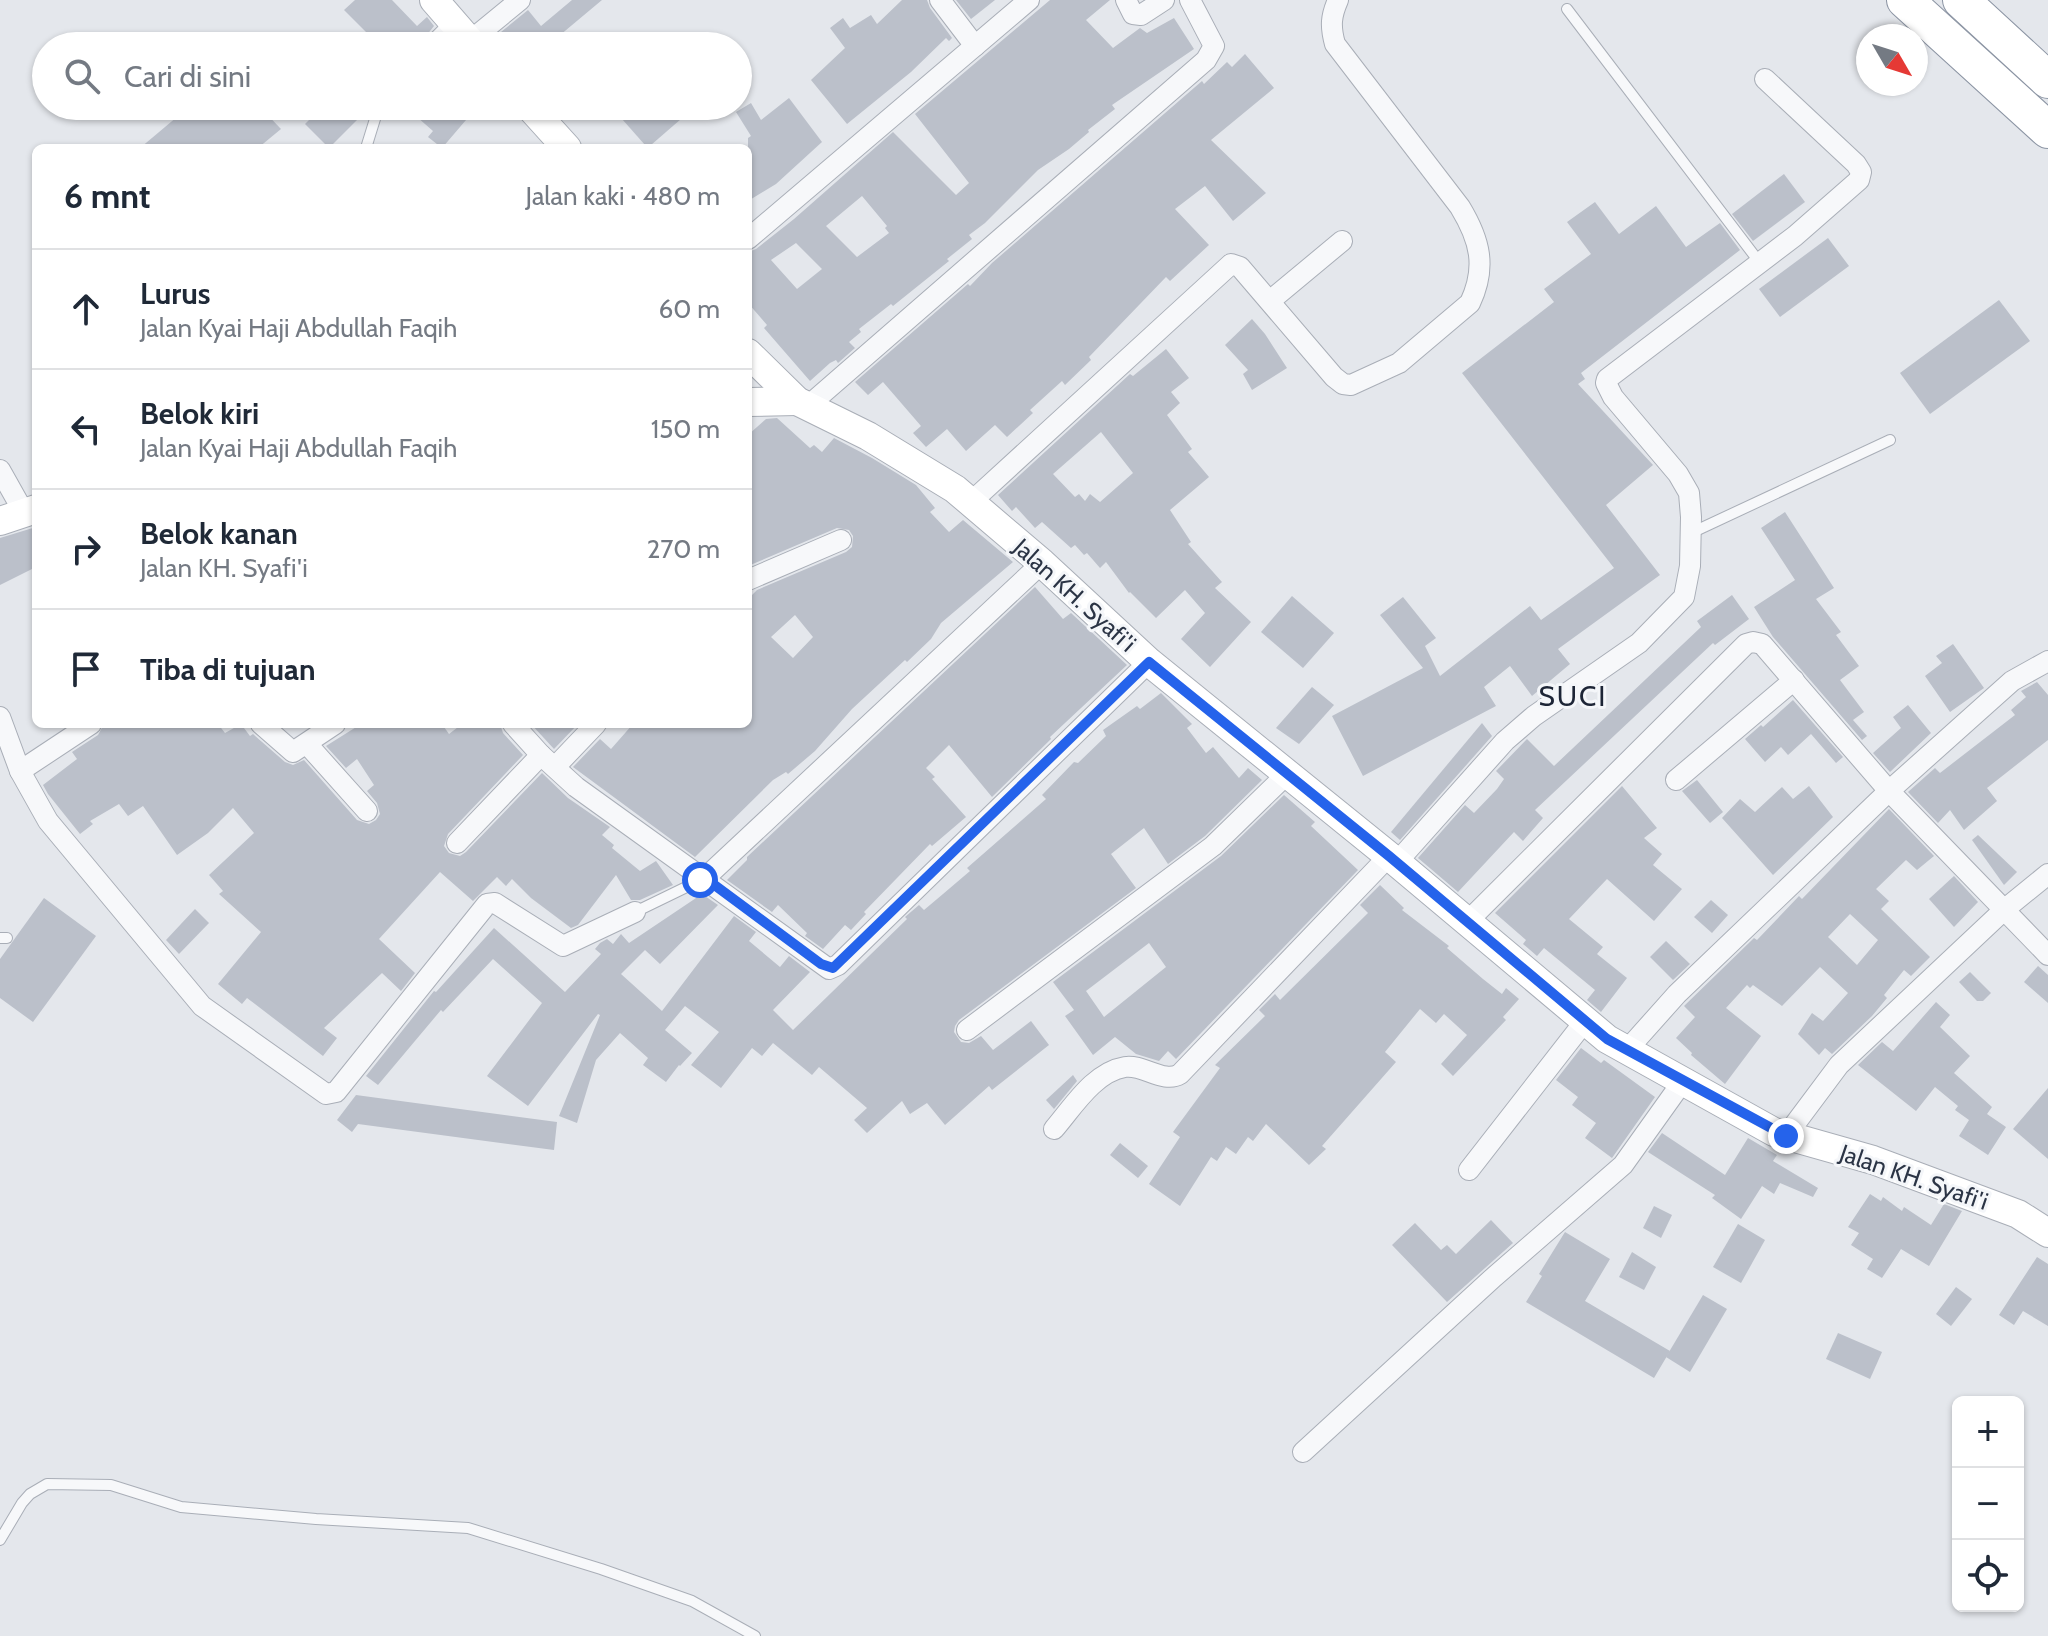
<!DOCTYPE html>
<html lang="id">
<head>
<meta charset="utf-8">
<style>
  :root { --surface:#fff; --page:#f6f6f7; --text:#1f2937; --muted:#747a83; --line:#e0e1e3 }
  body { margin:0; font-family:Cabin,sans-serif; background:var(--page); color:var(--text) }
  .controls { position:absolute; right:24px; bottom:24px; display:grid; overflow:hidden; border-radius:12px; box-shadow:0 2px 6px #0004 }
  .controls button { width:72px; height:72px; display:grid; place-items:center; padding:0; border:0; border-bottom:2px solid var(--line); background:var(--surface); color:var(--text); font:40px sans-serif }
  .compass { position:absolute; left:1856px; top:24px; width:72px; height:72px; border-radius:50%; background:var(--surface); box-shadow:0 2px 6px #0004; rotate:129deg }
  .stop { position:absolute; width:24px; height:24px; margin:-18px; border:6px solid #2563eb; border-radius:50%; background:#fff }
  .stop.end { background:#2563eb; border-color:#fff; box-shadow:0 2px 8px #0008 }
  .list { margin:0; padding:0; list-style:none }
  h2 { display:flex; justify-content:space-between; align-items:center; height:104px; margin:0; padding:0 32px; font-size:34px }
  h2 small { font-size:26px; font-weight:400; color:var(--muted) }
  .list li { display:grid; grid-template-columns:52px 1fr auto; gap:24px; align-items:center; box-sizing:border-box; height:120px; padding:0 32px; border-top:2px solid var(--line) }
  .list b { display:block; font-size:30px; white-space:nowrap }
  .list p { margin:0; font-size:26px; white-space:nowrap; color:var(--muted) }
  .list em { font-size:26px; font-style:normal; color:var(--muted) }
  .icon { flex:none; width:44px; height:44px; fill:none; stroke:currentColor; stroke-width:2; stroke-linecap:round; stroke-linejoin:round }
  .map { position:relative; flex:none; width:2048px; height:1636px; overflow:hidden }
  .search { position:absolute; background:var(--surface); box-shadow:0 2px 6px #0004; left:32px; top:32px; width:720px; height:88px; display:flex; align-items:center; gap:20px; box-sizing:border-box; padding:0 28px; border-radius:44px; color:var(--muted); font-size:30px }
  .panel { position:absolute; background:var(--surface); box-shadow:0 2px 6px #0004; left:32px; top:144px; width:720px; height:584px; border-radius:12px }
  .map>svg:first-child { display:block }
  .building { fill:#bbc0ca; fill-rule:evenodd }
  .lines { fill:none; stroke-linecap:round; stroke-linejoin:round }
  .lane-casing { stroke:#a9aeb7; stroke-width:12 }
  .street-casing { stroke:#a9aeb7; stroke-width:22 }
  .secondary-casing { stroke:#a9aeb7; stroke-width:30 }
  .highway-casing { stroke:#8b94a3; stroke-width:38 }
  .lane { stroke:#f7f8fa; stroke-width:10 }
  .street { stroke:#f7f8fa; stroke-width:20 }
  .secondary { stroke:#fff; stroke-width:28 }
  .highway { stroke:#fff; stroke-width:36 }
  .route { stroke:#2563eb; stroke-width:10 }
  .labels { text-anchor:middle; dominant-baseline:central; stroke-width:6; stroke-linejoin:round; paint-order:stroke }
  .street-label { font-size:24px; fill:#2b3445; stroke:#f4f6f9 }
  .quarter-label { font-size:28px; letter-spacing:2px; fill:#1d2536; stroke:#f4f6f9 }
</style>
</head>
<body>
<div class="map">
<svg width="2048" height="1636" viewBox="0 0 2048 1636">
  <rect width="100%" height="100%" fill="#e4e7ec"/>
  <g class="building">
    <path d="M355 0H392L417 26 427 17 434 26 418 46H380L344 10Z"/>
    <path d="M572 0H602L547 46H512L501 32 528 10 541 26Z"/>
    <path d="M902 0H927L930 8 952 38 949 41 946 38 911 72 847 124 811 80 845 48 830 28 843 18 850 28 871 15 877 24Z"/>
    <path d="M956 0H995L971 19Z"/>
    <path d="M1050 0H1110L1086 20 1113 48 1140 28 1147 33 1174 18 1194 49 1112 105 1115 109 1088 130 1089 132 1069 149 1038 170 985 223 969 235 972 239 947 259 949 261 893 306 891 304 859 329 861 332 849 342 855 348 838 363 836 360 830 363 810 381 764 328 767 325 748 303V252L756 249 794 219 893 132 956 195 969 183 915 114ZM862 196 887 226 885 228 889 233 857 257 826 226ZM796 243 822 269 797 289 771 260Z"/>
    <path d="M1245 54 1274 88 1211 140 1266 193 1233 221 1205 186 1175 209 1209 245 1170 281 1166 277 1089 357 1091 360 1065 385 1062 381 1030 410 1033 413 1007 437 995 425 966 451 947 429 926 447 913 433 921 426 883 382 868 395 855 382 968 284 970 286 992 263 1202 81 1204 84 1227 62 1232 67Z"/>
    <path d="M789 98 822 142 776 184 748 201V138L751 136 736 112 751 103 761 120Z"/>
    <path d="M190 106H259L281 129 258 148H140Z"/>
    <path d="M323 106H371L329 148 305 124Z"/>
    <path d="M427 106H478L442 148 428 137 433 131 417 117Z"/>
    <path d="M637 106H696L651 145H645L622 119Z"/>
    <path d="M1784 174 1805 202 1753 241 1732 214Z"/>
    <path d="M1595 202 1619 234 1656 206 1686 247 1720 223 1740 250 1581 373 1585 379 1578 384 1653 465 1606 505 1660 575 1558 649 1570 664 1532 696 1510 666 1484 687 1496 706 1363 776 1332 716 1423 668 1380 615 1403 597 1436 638 1425 646 1440 676 1530 606 1541 620 1614 568 1462 373 1554 302 1544 289 1591 254 1567 222Z"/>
    <path d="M1828 238 1849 266 1780 317 1759 289Z"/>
    <path d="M1999 300 2030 341 1930 414 1900 373Z"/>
    <path d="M1252 319 1265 334 1287 368 1252 390 1243 374 1248 370 1225 345Z"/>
    <path d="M1166 349 1189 378 1171 392 1180 403 1167 415 1192 449 1188 452 1209 477 1170 510 1191 542 1188 544 1222 582 1215 588 1251 622 1210 667 1181 639 1205 613 1185 590 1156 618 1130 592 1129 593 1106 562 1100 568 1087 553 1084 555 1075 545 1071 548 1042 522 1035 528 1016 507 1012 511 998 495 1130 374 1133 376ZM1101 432 1133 473 1100 502 1090 494 1085 501 1079 494 1075 497 1053 474Z"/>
    <path d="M777 418 810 448 814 445 822 452 834 438 872 458 916 485 935 508 930 512 949 532 963 520 1013 562 941 623 931 639 907 662 905 660 852 709 815 751 788 774 786 772 773 780 695 857 573 767 600 739 611 749 633 724H748V599L757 590 846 552 852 547 853 536 849 530 837 528 748 566V435L766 419ZM795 615 813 637 793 658 771 637Z"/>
    <path d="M1785 512 1834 588 1816 599 1841 632 1836 635 1859 666 1840 680 1864 712 1853 720 1867 736 1862 740 1773 637 1754 607 1795 580 1761 528Z"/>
    <path d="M36 527V567L0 585V538Z"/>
    <path d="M1035 587 1063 619 1071 613 1127 665 1050 737 1051 739 992 797 949 745 926 768 935 777 932 779 966 817 932 846 930 844 864 912 866 914 851 930 845 925 823 949 805 936 807 933 778 905 772 912 727 880 747 860V857Z"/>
    <path d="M1732 595 1749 619 1715 645 1713 643 1535 810 1543 818 1523 841 1514 832 1458 892 1418 858 1465 805 1474 813 1497 789 1504 779 1496 771 1527 739 1554 766 1701 627 1697 621Z"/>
    <path d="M1292 596 1334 633 1303 668 1261 632Z"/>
    <path d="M1953 644 1984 688 1950 712 1925 676 1942 663 1936 656Z"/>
    <path d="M2037 682 2048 695V740L1987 788 1997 801 1964 830 1950 810 1938 823 1908 792 1935 768 1940 773 2015 715 2011 710 2026 697 2021 691Z"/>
    <path d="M1312 687 1334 705 1299 744 1276 728Z"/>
    <path d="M1161 693 1192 724 1187 728 1206 753 1213 747 1239 778 1248 768 1262 780 1205 836 1168 864 1144 828 1111 854 1136 888 959 1020 955 1026 954 1032 961 1042 969 1043 981 1036 993 1050 1031 1021 1049 1045 992 1090 989 1086 945 1125 927 1103 910 1114 902 1101 867 1133 854 1120 867 1108 819 1067 812 1075 773 1043 762 1056 752 1048 721 1088 691 1065 719 1032 685 1006 665 1030 692 1053 680 1066 679 1065 666 1082 643 1065 648 1058 620 1033 596 1060 577 1123 559 1116 600 1015 598 1014 528 1106 487 1076 542 1003 493 959 443 1012 441 1010 378 1085 366 1076 434 991 436 992 494 928 565 992 601 954 595 949 600 943 607 939 613 944 621 934 629 943 702 894 718 905 660 964 645 950 621 974 662 1011 734 916 756 932 749 941 780 967 789 956 810 972 773 1010 793 1030 907 919 905 917 919 905 924 910 943 894 970 871 967 868 1046 799 1042 795 1074 762 1078 763 1106 736 1103 730 1137 706 1140 709Z"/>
    <path d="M1793 700 1843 757 1836 763 1811 734 1788 755 1781 747 1765 762 1745 739 1761 725 1763 727Z"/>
    <path d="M1908 705 1931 733 1890 772 1873 753 1901 728 1893 717Z"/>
    <path d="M1482 723 1492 736 1400 840 1391 832Z"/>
    <path d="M104 724H218L225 733 241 724 250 736 253 734 285 762 293 765 304 760 357 820 369 824 376 820 380 814 377 803 367 791 374 785 357 759 346 768 326 746 361 724H442L449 734 462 724H500L503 733 523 755 448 834 444 846 449 853 460 856 466 852 542 773 568 798 610 827 602 835 614 845 612 848 640 871 656 861 673 885 640 900H631L616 875 578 925 571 928 531 898 512 879 506 886 497 877 473 901 440 872 379 939 415 973 401 991 382 973 324 1028 337 1038 323 1056 247 998 242 1004 218 984 261 932 219 894 223 891 209 875 254 833 233 808 208 833 177 855 143 806 128 816 119 804 90 821 93 824 80 834 48 794 43 785 77 759 72 752 98 735Z"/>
    <path d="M531 724H578L554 749Z"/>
    <path d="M1697 780 1723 812 1710 823 1682 791Z"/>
    <path d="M1622 786 1657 828 1644 838 1662 854 1653 865 1682 889 1654 921 1607 879 1569 919 1603 947 1597 954 1627 978 1601 1012 1587 1000 1595 990 1544 948 1537 956 1523 944 1526 940 1495 913Z"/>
    <path d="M1809 786 1833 817 1773 875 1722 818 1740 799 1755 812 1782 787 1793 799Z"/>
    <path d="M1284 795 1315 822 1311 826 1358 870 1176 1059 1168 1051 1159 1061 1136 1054 1115 1037 1093 1055 1065 1016 1074 1010 1053 982 1221 856ZM1149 943 1166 967 1104 1017 1086 991Z"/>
    <path d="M1889 809 1934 856 1917 870 1906 860 1876 889 1889 901 1881 909 1930 957 1911 976 1904 970 1884 995 1887 998 1872 1016 1832 1054 1825 1048 1819 1055 1798 1034 1812 1013 1823 1021 1848 993 1820 967 1782 1006 1753 985 1750 988 1747 985 1726 1008 1761 1036 1725 1084 1691 1055 1692 1053 1676 1038 1695 1017 1684 1006 1754 938 1757 940 1799 896 1802 899ZM1850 914 1878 940 1857 965 1828 937Z"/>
    <path d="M1978 835 2017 872 2004 885 1972 840Z"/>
    <path d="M1954 876 1978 902 1954 927 1929 899Z"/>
    <path d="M1380 885 1404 908 1402 910 1449 946 1447 948 1483 979 1502 994 1506 988 1519 999 1503 1017 1506 1020 1453 1076 1441 1064 1467 1035 1444 1014 1436 1023 1420 1009 1385 1052 1396 1062 1322 1146 1326 1149 1309 1165 1266 1124 1253 1141 1248 1137 1236 1154 1226 1147 1217 1161 1211 1157 1180 1206 1149 1184 1180 1137 1173 1132 1220 1068 1215 1065 1265 1016 1259 1010 1275 994 1280 1000 1368 913 1360 905Z"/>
    <path d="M44 898 96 936 33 1022 0 998V959Z"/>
    <path d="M1711 900 1728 915 1712 933 1694 917Z"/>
    <path d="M195 909 209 923 179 954 166 940Z"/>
    <path d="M1666 941 1690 964 1673 980 1650 957Z"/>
    <path d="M2038 966 2048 975V1003L2024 982Z"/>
    <path d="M1970 972 1991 993 1983 1001H1977L1959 982Z"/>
    <path d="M1936 1002 1950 1015 1940 1027 1970 1056 1954 1073 1992 1107 1987 1114 2006 1127 1988 1155 1959 1136 1969 1120 1955 1110 1958 1106 1935 1087 1916 1111 1858 1065 1882 1042 1893 1051Z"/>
    <path d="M1581 1048 1601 1063 1604 1060 1655 1097 1612 1158 1585 1138 1596 1123 1572 1105 1578 1097 1556 1080Z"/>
    <path d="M1073 1075 1077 1081 1054 1109 1046 1100Z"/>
    <path d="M2048 1088V1159L2013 1129Z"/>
    <path d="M356 1095 557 1122 554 1150 358 1124 352 1132 337 1120Z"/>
    <path d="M1662 1133 1725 1175 1748 1138 1777 1155 1773 1161 1818 1188 1813 1197 1780 1183 1774 1194 1762 1186 1741 1219 1712 1198 1715 1195 1648 1152Z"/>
    <path d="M1120 1143 1148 1166 1138 1178 1110 1155Z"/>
    <path d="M1870 1194 1881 1201 1883 1197 1902 1211 1904 1207 1931 1225 1944 1204 1962 1211 1929 1266 1901 1249 1882 1278 1867 1269 1873 1259 1851 1245 1859 1233 1848 1227Z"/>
    <path d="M1654 1206 1672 1215 1661 1238 1643 1228Z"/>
    <path d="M1491 1220 1513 1243 1447 1302 1392 1245 1415 1223 1441 1250 1447 1245 1456 1254Z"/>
    <path d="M1738 1224 1765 1240 1741 1283 1713 1267Z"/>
    <path d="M1565 1232 1610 1259 1585 1301 1670 1351 1654 1378 1526 1302 1542 1276 1539 1274Z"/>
    <path d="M1632 1252 1656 1267 1644 1290 1619 1277Z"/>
    <path d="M2037 1257 2048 1264V1326L2023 1311 2014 1325 1999 1315Z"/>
    <path d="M1956 1287 1972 1299 1951 1326 1936 1314Z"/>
    <path d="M1703 1295 1727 1309 1690 1372 1666 1357Z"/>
    <path d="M1838 1333 1882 1352 1870 1379 1826 1359Z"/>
  </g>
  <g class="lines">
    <defs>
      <g id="lane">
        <path d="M1567 9 1760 263"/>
        <path d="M426 46 450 22"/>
        <path d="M366 148 379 106"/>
        <path d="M1691 533 1890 440"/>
        <path d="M635 912 705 878"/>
        <path d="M0 938H7"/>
        <path d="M0 1540 22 1503 30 1494 47 1484 111 1485 181 1507 316 1519 468 1528 601 1569 692 1601 755 1636"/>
      </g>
      <g id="street">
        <path d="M940 0 975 46"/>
        <path d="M1126 0 1133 14 1141 15 1164 0"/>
        <path d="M470 41 520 0"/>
        <path d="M748 239 1029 0"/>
        <path d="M1271 300 1342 241"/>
        <path d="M808 406 1206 60 1214 46 1190 0"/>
        <path d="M0 470 23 511"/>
        <path d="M971 502 1231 264 1240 267 1334 377 1343 384 1351 385 1399 363 1470 303C1487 267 1480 240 1460 207L1335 44C1330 26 1331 16 1338 0"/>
        <path d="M748 580 841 540"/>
        <path d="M0 717 20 771 48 821 202 1006 326 1094 336 1092 487 904 495 903 563 946 635 912"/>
        <path d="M261 724 293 752 335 724"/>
        <path d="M513 724 541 755 576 787 829 969 838 965 1149 662"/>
        <path d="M307 744 367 811"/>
        <path d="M555 767 596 724"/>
        <path d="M20 771 91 724"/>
        <path d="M1676 780 1794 680"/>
        <path d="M457 843 541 755"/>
        <path d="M1397 862 1505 741 1534 716 1639 643 1684 597 1690 566 1691 517 1689 493 1678 474 1613 397 1606 383 1607 379 1795 236 1859 180 1861 172 1856 164 1765 79"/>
        <path d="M705 878 1042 563"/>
        <path d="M1467 922 1746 644 1753 642 1762 644 1889 791 2048 955"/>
        <path d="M967 1030 1213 846 1288 773"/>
        <path d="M1627 1050 1677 994 1889 791 2012 681 2048 661"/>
        <path d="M1054 1129C1073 1107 1094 1072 1125 1067 1143 1064 1164 1084 1180 1074L1389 856"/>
        <path d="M1786 1136 1839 1065 2005 909 2048 874"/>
        <path d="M1469 1170 1585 1021"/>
        <path d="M1303 1452 1494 1277 1623 1165 1683 1081"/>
      </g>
      <g id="secondary">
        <path d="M434 0 474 46"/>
        <path d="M529 106 567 148"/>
        <path d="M748 353 797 401 868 436 955 489 1042 563 1149 662 1389 856 1607 1039 1774 1132 1873 1160 2018 1214 2048 1233"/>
        <path d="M748 402 797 401"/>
        <path d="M0 521 36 509"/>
      </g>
      <g id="highway">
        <path d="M1905 0 2048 130"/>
        <path d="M1961 0 2048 80"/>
      </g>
    </defs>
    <use href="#lane" class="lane-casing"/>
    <use href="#street" class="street-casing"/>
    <use href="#secondary" class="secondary-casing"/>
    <use href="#highway" class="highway-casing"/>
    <use href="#lane" class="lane"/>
    <use href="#street" class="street"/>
    <use href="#secondary" class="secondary"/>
    <use href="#highway" class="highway"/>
  </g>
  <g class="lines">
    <path class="route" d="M700 880 705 878 821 964 833 968 1149 662 1389 856 1607 1039 1786 1136"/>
  </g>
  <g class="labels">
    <g class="street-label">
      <text transform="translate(1075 595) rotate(42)">Jalan KH. Syafi'i</text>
      <text transform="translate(1914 1177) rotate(19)">Jalan KH. Syafi'i</text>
    </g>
    <g class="quarter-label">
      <text x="1573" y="696">SUCI</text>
    </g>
  </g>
</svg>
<div class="controls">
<button>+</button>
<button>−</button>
<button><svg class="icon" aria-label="locate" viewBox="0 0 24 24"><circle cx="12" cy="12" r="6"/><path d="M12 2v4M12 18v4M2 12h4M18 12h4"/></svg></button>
</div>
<svg class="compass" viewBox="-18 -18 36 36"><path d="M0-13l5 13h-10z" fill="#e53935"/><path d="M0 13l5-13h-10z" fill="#747a83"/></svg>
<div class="stop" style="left:700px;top:880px"></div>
<div class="stop end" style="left:1786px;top:1136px"></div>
<div class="search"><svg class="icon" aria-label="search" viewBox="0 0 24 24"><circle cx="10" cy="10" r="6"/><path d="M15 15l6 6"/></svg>Cari di sini</div>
<section class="panel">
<h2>6 mnt<small>Jalan kaki · 480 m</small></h2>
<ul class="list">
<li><svg class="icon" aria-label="ahead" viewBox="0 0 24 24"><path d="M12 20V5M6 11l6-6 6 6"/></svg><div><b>Lurus</b><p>Jalan Kyai Haji Abdullah Faqih</p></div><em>60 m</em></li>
<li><svg class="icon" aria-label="left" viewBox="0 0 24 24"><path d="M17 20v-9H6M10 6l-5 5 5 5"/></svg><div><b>Belok kiri</b><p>Jalan Kyai Haji Abdullah Faqih</p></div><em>150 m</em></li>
<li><svg class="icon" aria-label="right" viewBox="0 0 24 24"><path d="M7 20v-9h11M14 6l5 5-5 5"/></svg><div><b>Belok kanan</b><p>Jalan KH. Syafi'i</p></div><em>270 m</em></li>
<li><svg class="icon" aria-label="arrive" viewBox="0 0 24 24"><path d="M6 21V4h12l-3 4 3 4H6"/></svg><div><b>Tiba di tujuan</b></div></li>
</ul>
</section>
</div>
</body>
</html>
